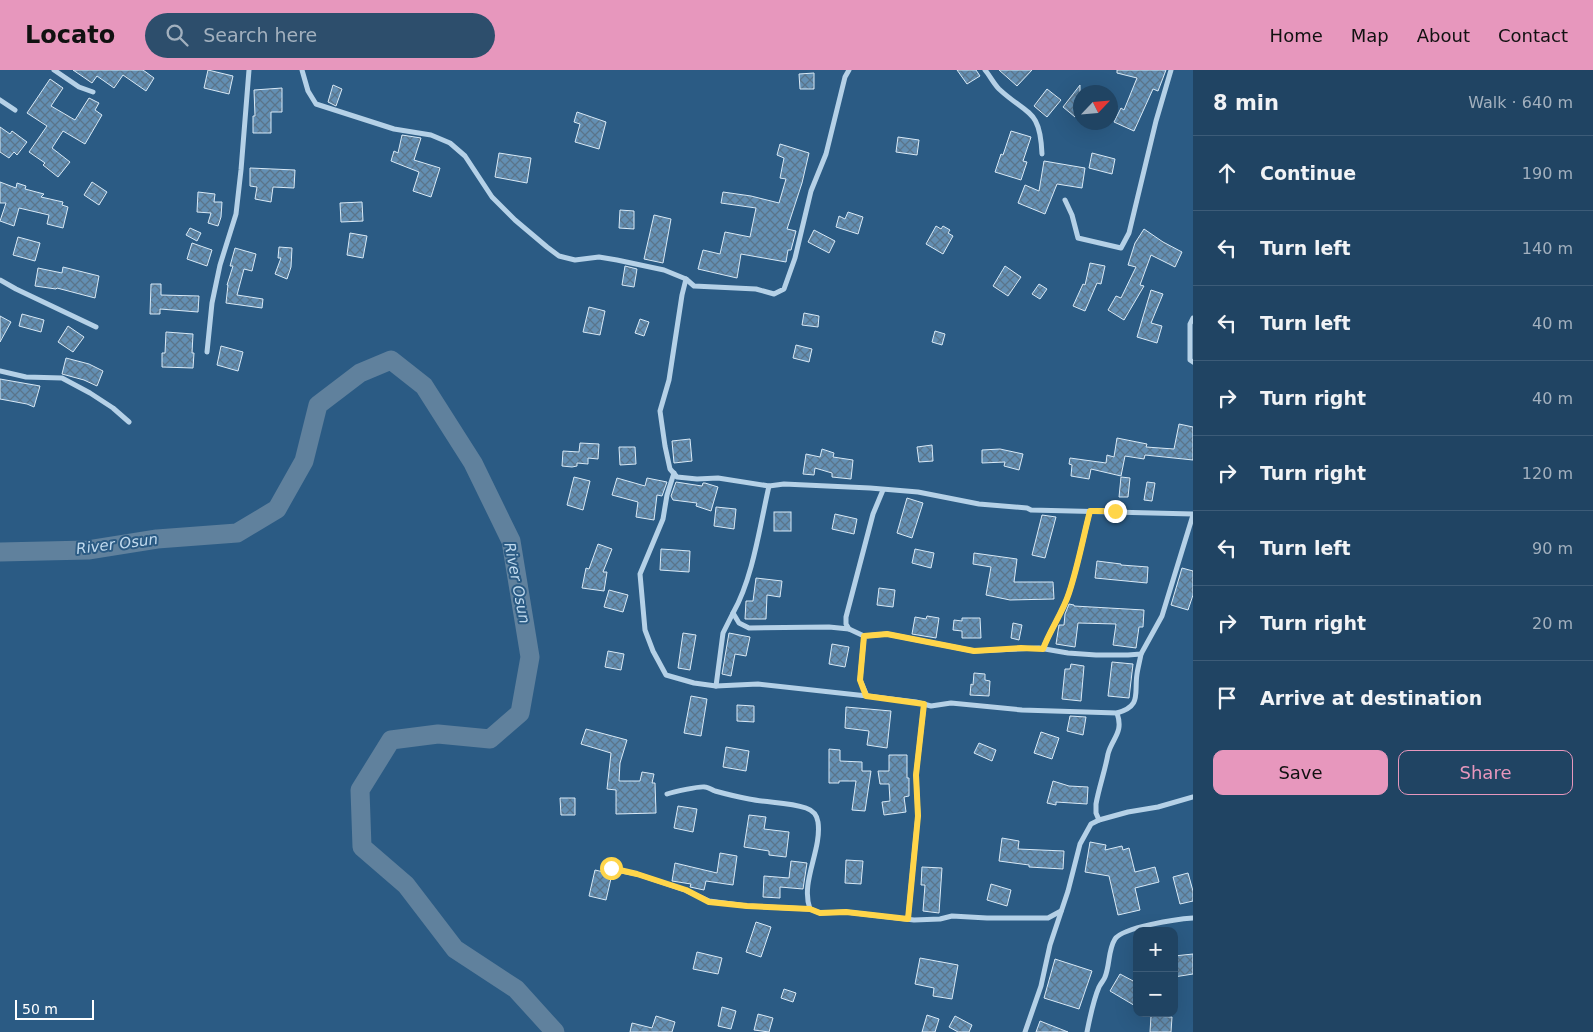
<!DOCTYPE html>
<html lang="en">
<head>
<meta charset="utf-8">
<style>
  :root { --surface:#204463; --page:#2d4e6c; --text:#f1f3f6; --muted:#a2b0be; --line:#3d5c78; --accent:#e797bd }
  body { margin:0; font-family:"DejaVu Sans",sans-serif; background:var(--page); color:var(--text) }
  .controls { position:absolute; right:15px; bottom:15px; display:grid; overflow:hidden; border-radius:10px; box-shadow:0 5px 20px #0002 }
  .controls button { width:45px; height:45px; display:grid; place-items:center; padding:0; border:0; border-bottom:1px solid var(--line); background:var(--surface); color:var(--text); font:25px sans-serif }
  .compass { position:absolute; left:1073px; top:15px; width:45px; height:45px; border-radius:50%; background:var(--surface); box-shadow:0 5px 20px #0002; rotate:64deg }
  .scale { position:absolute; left:15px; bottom:12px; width:79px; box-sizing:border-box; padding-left:5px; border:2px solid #fff; border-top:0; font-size:14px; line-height:18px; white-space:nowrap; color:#fff; -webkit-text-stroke:4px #2b5b84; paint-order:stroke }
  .stop { position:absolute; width:15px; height:15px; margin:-11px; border:4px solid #ffd54a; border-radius:50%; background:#fff }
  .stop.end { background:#ffd54a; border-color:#fff; box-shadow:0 1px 5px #0008 }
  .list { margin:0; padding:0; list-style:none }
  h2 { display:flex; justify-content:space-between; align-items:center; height:65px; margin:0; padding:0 20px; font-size:21px }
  h2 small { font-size:16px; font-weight:400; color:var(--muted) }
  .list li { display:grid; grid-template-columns:32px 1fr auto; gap:15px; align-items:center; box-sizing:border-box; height:75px; padding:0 20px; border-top:1px solid var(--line) }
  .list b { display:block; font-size:19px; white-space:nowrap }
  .list em { font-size:16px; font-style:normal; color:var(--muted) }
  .actions { display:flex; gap:10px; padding:15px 20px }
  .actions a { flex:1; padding:11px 0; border:1px solid var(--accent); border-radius:10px; text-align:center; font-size:18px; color:var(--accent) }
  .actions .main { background:var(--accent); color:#111 }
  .icon { flex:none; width:28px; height:28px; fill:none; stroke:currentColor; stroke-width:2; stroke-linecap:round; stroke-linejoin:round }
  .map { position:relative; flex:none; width:1193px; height:962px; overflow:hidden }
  header { display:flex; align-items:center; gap:30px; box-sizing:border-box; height:70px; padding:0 25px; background:var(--accent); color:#111 }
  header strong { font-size:24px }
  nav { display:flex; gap:28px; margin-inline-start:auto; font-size:18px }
  .search { width:350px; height:45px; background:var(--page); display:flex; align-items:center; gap:12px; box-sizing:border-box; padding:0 18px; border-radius:28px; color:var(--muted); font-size:19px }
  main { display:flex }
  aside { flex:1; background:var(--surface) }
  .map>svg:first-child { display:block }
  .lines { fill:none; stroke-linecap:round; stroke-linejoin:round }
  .river { stroke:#60819d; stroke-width:19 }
  .building { fill:url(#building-cross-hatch); stroke:#d8e9f6 }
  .minor { stroke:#b5d1e7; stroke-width:5 }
  .route { stroke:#ffd54a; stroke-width:6 }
  .labels { text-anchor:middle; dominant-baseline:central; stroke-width:4; stroke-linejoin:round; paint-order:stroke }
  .water-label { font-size:15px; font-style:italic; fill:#c1daee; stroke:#2b5b84 }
</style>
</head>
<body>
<header>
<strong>Locato</strong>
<div class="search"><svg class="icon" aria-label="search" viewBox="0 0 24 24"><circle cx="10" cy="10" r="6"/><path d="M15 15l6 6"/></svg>Search here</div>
<nav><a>Home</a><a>Map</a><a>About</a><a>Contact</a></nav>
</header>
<main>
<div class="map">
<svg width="1193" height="962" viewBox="0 0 1193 962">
  <defs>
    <pattern id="building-cross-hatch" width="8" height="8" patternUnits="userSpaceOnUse" patternTransform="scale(1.25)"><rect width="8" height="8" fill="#638fb3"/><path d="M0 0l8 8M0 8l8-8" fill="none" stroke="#5a748a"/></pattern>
  </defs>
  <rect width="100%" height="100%" fill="#2b5b84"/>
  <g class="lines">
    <path class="river" d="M0 482 88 480 157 469 237 463 277 439 304 391 318 335 360 303 391 290 424 316 473 393 511 471 530 587 520 643 490 669 438 664 391 670 360 720 362 777 406 815 455 879 516 919 555 962"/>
  </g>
  <g class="building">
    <path d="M73 0H143L154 8 146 21 123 5 114 18 97 6 92 13Z"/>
    <path d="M208 0 233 6 229 24 204 18Z"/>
    <path d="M957 0H976L980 6 967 14Z"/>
    <path d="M999 0H1032L1017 16Z"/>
    <path d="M1117 0H1166L1158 21 1153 19 1134 61 1114 52 1121 38 1124 40 1137 8 1117 3Z"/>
    <path d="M814 3V19H800L799 4Z"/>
    <path d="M50 9 63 18 51 36 75 50 89 28 99 33 95 40 102 45 85 74 63 61 52 78 70 92 58 107 43 95 45 93 29 82 47 56 27 43Z"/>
    <path d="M333 15 342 19 336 36 328 32Z"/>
    <path d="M1080 15V40L1075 47 1063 37Z"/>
    <path d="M282 18V42H271V63H253V46H255L254 20Z"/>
    <path d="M1047 19 1061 30 1047 47 1034 36Z"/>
    <path d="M577 42 606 52 599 79 575 72 580 54 574 52Z"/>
    <path d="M0 57 10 64 12 61 27 72 17 85 14 82 9 88 0 82Z"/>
    <path d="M1011 61 1031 67 1023 91 1027 92 1021 110 995 102 1001 84 1003 85Z"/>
    <path d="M402 65 421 68 414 90 440 98 431 127 413 121 419 102 391 91 394 81 398 83Z"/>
    <path d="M898 67 919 70 917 85 896 82Z"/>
    <path d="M780 74 809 83 802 113 787 159 796 161 791 180H788L786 192 741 184 737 208 698 199 703 180 720 184 725 162 750 167 756 138 721 133 723 122 751 126 779 133 786 109 780 108 784 88 777 85Z"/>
    <path d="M499 83 531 88 527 113 495 107Z"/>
    <path d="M1092 83 1115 89 1112 104 1089 98Z"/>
    <path d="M1044 91 1085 98 1082 118 1057 114 1045 144 1018 133 1025 115 1039 121Z"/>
    <path d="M250 98 295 100 294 118 273 117 271 132 255 129 257 117 250 116Z"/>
    <path d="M0 112 16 118 17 113 26 116 25 119 44 124 41 127 63 132 62 135 68 137 63 158 47 154 49 145 19 138 14 156 0 151 6 133H0Z"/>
    <path d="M92 112 107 122 99 135 84 125Z"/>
    <path d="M198 122 215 124 214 132H222L221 147 218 156 208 153 211 143 197 142Z"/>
    <path d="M362 132 363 151 341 152 340 133Z"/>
    <path d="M620 140 634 141V159L619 158Z"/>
    <path d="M848 142 863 147 858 164 836 157 839 146 845 149Z"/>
    <path d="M654 145 671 149 663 193 644 189Z"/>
    <path d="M936 156 941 159 943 156 950 160 948 163 953 166 943 184 926 174Z"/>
    <path d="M190 158 201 163 197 171 186 165Z"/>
    <path d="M1144 159 1163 172 1182 182 1175 197 1151 185 1140 215 1144 216 1124 250 1108 240 1116 226 1121 228 1136 197 1128 195 1135 173Z"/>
    <path d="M814 160 835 171 829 183 808 172Z"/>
    <path d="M350 163 367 166 363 188 347 185Z"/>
    <path d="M18 167 40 173 35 191 13 185Z"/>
    <path d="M192 173 212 180 207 196 187 189Z"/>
    <path d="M279 177 292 178 291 197 287 209 275 204 281 188H278Z"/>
    <path d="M235 178 256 184 252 201 244 199 237 225 263 229 262 238 226 233 228 215H227L233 196H230Z"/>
    <path d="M1090 193 1105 196 1101 214 1097 213 1085 241 1073 236 1083 214 1085 215Z"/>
    <path d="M625 196 637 199 634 217 622 215Z"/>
    <path d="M1005 196 1021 207 1008 226 993 216Z"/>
    <path d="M63 197 99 206 95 228 57 218 56 219 35 216 38 198 62 203Z"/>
    <path d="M151 214H161V225L199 226 198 242 160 239V244H150Z"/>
    <path d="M1039 214 1047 219 1040 229 1032 224Z"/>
    <path d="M1151 220 1163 224 1151 253 1162 256 1157 273 1137 267Z"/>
    <path d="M589 237 605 241 600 265 583 262Z"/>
    <path d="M804 243 819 246 818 257 802 255Z"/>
    <path d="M22 244 44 250 41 262 19 256Z"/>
    <path d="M0 246 11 252 0 272Z"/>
    <path d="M640 249 649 252 644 266 635 263Z"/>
    <path d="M68 256 84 267 73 282 58 272Z"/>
    <path d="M935 261 945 264 942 275 932 272Z"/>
    <path d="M166 262 193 264 192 283H194L193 298 162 297V283H165Z"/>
    <path d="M796 275 812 279 809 292 793 288Z"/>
    <path d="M221 276 243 282 238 301 217 295Z"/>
    <path d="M66 288 89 294 103 301 97 316 84 310 62 304Z"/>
    <path d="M0 309 40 316 34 337 27 334 0 329Z"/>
    <path d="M1179 354 1193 357V390L1145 385 1144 389 1125 386 1121 406 1091 399 1089 409 1071 406 1072 395 1069 394 1070 388 1106 393 1107 385 1114 387 1117 368 1147 374 1146 377 1174 379Z"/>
    <path d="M690 369 692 391 674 393 672 371Z"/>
    <path d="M580 373 599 374 598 389 588 388V394L577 393V396L572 397 562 396 563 381 579 382Z"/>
    <path d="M932 375 933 391 919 392 917 377Z"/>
    <path d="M619 377H635L636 394 620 395Z"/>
    <path d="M822 379 834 383 833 387 853 390 851 409 832 407V403L815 398 814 405 803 404 806 384 820 387Z"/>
    <path d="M1000 379 1023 384 1019 400 1004 396 1005 392 982 393V380Z"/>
    <path d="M574 407 590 411 583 440 567 435Z"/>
    <path d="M1121 407 1130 408 1128 427H1119Z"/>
    <path d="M617 408 645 416 647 408 667 412 662 426 657 425 654 450 636 447 638 432 612 425Z"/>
    <path d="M676 412 702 416 703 413H705L718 417 711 441 696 436 697 433 673 430 671 426Z"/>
    <path d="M1147 412 1155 413 1152 431 1144 430Z"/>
    <path d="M907 428 923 433 912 468 897 463Z"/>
    <path d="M716 437 736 439 734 459 714 456Z"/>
    <rect x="774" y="442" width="17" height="19"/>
    <path d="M835 444 857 449 854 464 832 459Z"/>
    <path d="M1042 445 1056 447 1045 488 1032 485Z"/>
    <path d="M598 474 612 479 603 502H607L604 521 582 518 586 498 589 499Z"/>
    <path d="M661 479 690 481 689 502 660 500Z"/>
    <path d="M915 479 934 483 931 498 912 493Z"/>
    <path d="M974 483 1017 489 1014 512H1053L1054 529 1010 530 986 525 991 497 973 494Z"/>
    <path d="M1097 491 1121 494V495L1148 497 1147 513 1095 508Z"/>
    <path d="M1182 498 1193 501V525L1188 540 1171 535Z"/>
    <path d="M756 508 782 511 780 527 767 525 766 549H745L746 531H753Z"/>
    <path d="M879 518 895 520 893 537 877 535Z"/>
    <path d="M609 520 628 525 623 542 604 537Z"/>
    <path d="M1069 534 1074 535V536L1144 540 1143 557H1139L1136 578 1113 575 1116 554 1078 553 1075 577 1056 574 1059 555H1064L1065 544Z"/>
    <path d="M927 546 939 548 936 568 912 564 915 547 926 549Z"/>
    <path d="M962 548H980L981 568H962V561L953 560 954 550 962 551Z"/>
    <path d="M1013 553 1022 555 1019 570 1011 568Z"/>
    <path d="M683 563 696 565 690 600 678 598Z"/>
    <path d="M729 563 750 567 746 586 735 584 731 606 722 604Z"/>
    <path d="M832 574 849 577 845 597 829 594Z"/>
    <path d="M608 581 624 584 621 600 605 597Z"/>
    <path d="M1112 592 1133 594 1129 628 1108 626Z"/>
    <path d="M1071 594 1084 596 1081 631 1062 629 1065 599H1070Z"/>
    <path d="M974 603 985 604V610L990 611 989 626 970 625 971 614 973 615Z"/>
    <path d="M691 626 707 629 701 666 684 663Z"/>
    <path d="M737 635 754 636V652L737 651Z"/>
    <path d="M846 637 891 641 887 678 867 675 869 661 845 658Z"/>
    <path d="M1070 646 1086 647 1083 665 1067 661Z"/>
    <path d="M586 659 627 670 620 693 619 711H640L642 702 654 704 652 713H655L656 743 616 744V720L607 719 611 683 581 674Z"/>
    <path d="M1041 662 1059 668 1052 689 1034 683Z"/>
    <path d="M979 673 996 680 992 691 974 683Z"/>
    <path d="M726 677 749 681 746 701 723 697Z"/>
    <path d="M829 679 840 680V691L862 692V701H871L865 741 852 740 856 711H839V713H829Z"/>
    <path d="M889 685H907V708H909V726L904 727 906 742 884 745 882 732 890 731 889 714H880L878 701H889Z"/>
    <path d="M1053 711 1069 716 1088 717 1087 734 1056 732V735L1047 733Z"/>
    <path d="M560 728H575V745H561Z"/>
    <path d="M678 736 697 739 693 762 674 758Z"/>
    <path d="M749 745 766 747 764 759 789 762 786 787 769 785V781L744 777Z"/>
    <path d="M1002 768 1019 771 1018 779 1064 781 1063 799 1029 797V795L999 791Z"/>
    <path d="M1090 772 1106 775 1105 780 1122 776 1123 780 1129 778 1135 802 1155 797 1159 812 1135 818 1140 840 1118 845 1109 806 1085 802Z"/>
    <path d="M720 783 737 786 733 815 706 811 704 820 690 817 691 814 672 811 675 793 717 803Z"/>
    <path d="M846 790 863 791 861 814 845 813Z"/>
    <path d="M791 791 807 793 803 819 780 817V828L763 827 764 806 789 808Z"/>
    <path d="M922 797 942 798 939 843 923 841 925 815H921Z"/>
    <path d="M595 800 612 804 606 830 589 826Z"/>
    <path d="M1188 803 1193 821V831L1180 834 1173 807Z"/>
    <path d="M991 814 1011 820 1007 836 987 830Z"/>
    <path d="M756 852 771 857 761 887 746 882Z"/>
    <path d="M697 882 722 888 718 904 693 899Z"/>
    <path d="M1193 884V904L1174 907V886Z"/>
    <path d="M920 888 958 895 952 929 933 926 934 918 915 914Z"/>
    <path d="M1055 889 1092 901 1079 939 1044 928Z"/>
    <path d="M1120 904 1137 913V937L1110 921Z"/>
    <path d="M784 919 796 923 793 932 781 928Z"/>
    <path d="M722 937 736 941 731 959 718 956Z"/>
    <path d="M758 944 773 948 769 962 754 960Z"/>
    <path d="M927 945 939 949 935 962H922Z"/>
    <path d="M656 946 675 952 672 962H630L632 953 652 958Z"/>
    <path d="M955 946 972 955 969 962H958L949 957Z"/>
    <path d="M1151 946 1172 947 1171 962H1150Z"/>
    <path d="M1040 951 1068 962H1036Z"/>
  </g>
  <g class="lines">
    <g class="minor">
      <path d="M54 0 79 17 93 22"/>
      <path d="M302 0 308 21 316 34 394 59 431 65 450 73 465 86 492 127 515 150 547 177 559 186 575 190 599 187 617 190 664 200 686 209 694 216 756 219 774 224 784 219 795 188 811 121 826 84 845 7 849 0"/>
      <path d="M985 0C990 6 994 14 999 19 1028 46 1040 38 1042 84"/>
      <path d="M0 30 15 40"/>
      <path d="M1065 130 1072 145 1078 168 1121 178 1129 163 1156 51 1171 0"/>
      <path d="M686 209 682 225 669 310 660 341 665 376 670 399 677 407 697 409 718 408 769 416 784 414 870 418 918 422 979 434 1027 438 1031 440 1193 444"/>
      <path d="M0 210 16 219 96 257"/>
      <path d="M1193 248 1190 254V290L1193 292"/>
      <path d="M207 282 212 233 220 195 236 144 241 100 249 0"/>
      <path d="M0 301 26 307 62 308 90 323 113 338 129 352"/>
      <path d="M674 403 667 425 663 449 640 504 645 560 653 581 666 605 694 613 716 616 758 614 867 626"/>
      <path d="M769 416C760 455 753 508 733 543L739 553 749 558 829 557 849 559"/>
      <path d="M883 420 873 444 846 547V554L849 559 864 566 887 564 974 581 1039 578 1068 583 1096 585H1128L1141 584 1162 546 1193 445"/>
      <path d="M864 566 860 610 867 626 916 632 931 636 951 633 1022 640 1117 643C1142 636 1134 624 1137 604 1138 597 1140 590 1141 584"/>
      <path d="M1043 579C1050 560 1063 542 1069 523 1078 496 1083 468 1090 441"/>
      <path d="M716 616 723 563 733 543"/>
      <path d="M667 724C673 722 699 716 705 717 708 717 712 720 715 721 726 724 738 727 749 729 768 733 788 732 806 738 812 740 817 745 818 752 822 780 800 812 810 839L820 843 846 842 914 850 940 849 952 846 987 848H1048L1061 841"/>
      <path d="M1099 750 1096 743V734C1099 717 1105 701 1108 684 1112 668 1124 663 1117 643"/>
      <path d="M611 799 637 804 685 820 709 831 747 836 810 839"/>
      <path d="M908 849 918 745 916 705 924 634"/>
      <path d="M1025 962 1041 916 1050 875 1068 821 1080 774 1091 754 1099 750 1128 742 1158 737 1193 727"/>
      <path d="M1087 962C1090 947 1093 931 1099 917 1101 913 1104 910 1105 907 1110 895 1108 880 1115 869 1123 857 1178 849 1193 848"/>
    </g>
  </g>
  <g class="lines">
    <path class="route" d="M611 798 637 804 686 820 709 832 747 836 810 839 820 843 846 842 908 849 918 746 916 705 924 634 866 626 860 610 864 566 887 564 974 581 1021 578 1043 579C1050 560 1063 542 1069 523 1078 496 1083 468 1090 441H1115"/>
  </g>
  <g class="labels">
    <g class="water-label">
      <text transform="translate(117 474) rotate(-7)">River Osun</text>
      <text transform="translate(517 513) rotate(79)">River Osun</text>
    </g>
  </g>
</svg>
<div class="controls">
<button>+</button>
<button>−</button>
</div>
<svg class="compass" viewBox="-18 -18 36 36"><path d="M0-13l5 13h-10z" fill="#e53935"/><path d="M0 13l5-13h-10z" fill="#a2b0be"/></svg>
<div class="scale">50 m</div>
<div class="stop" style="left:611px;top:798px"></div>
<div class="stop end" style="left:1115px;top:441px"></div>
</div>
<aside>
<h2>8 min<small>Walk · 640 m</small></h2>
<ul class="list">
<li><svg class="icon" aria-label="ahead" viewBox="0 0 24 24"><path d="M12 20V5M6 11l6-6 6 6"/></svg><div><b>Continue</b></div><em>190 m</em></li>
<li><svg class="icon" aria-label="left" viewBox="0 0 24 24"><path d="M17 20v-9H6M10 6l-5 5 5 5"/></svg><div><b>Turn left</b></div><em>140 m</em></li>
<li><svg class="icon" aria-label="left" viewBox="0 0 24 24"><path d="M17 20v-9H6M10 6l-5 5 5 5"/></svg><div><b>Turn left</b></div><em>40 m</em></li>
<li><svg class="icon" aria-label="right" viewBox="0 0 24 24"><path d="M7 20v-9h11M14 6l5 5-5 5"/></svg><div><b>Turn right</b></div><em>40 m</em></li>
<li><svg class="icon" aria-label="right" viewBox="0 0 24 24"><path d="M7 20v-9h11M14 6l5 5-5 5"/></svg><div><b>Turn right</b></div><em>120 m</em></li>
<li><svg class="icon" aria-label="left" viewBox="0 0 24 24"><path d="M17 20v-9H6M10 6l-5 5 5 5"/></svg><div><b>Turn left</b></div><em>90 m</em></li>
<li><svg class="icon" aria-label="right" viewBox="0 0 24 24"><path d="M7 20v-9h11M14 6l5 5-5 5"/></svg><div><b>Turn right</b></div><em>20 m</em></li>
<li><svg class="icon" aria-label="arrive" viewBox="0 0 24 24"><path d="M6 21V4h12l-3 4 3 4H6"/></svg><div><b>Arrive at destination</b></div></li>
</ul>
<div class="actions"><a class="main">Save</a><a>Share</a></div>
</aside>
</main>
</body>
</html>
